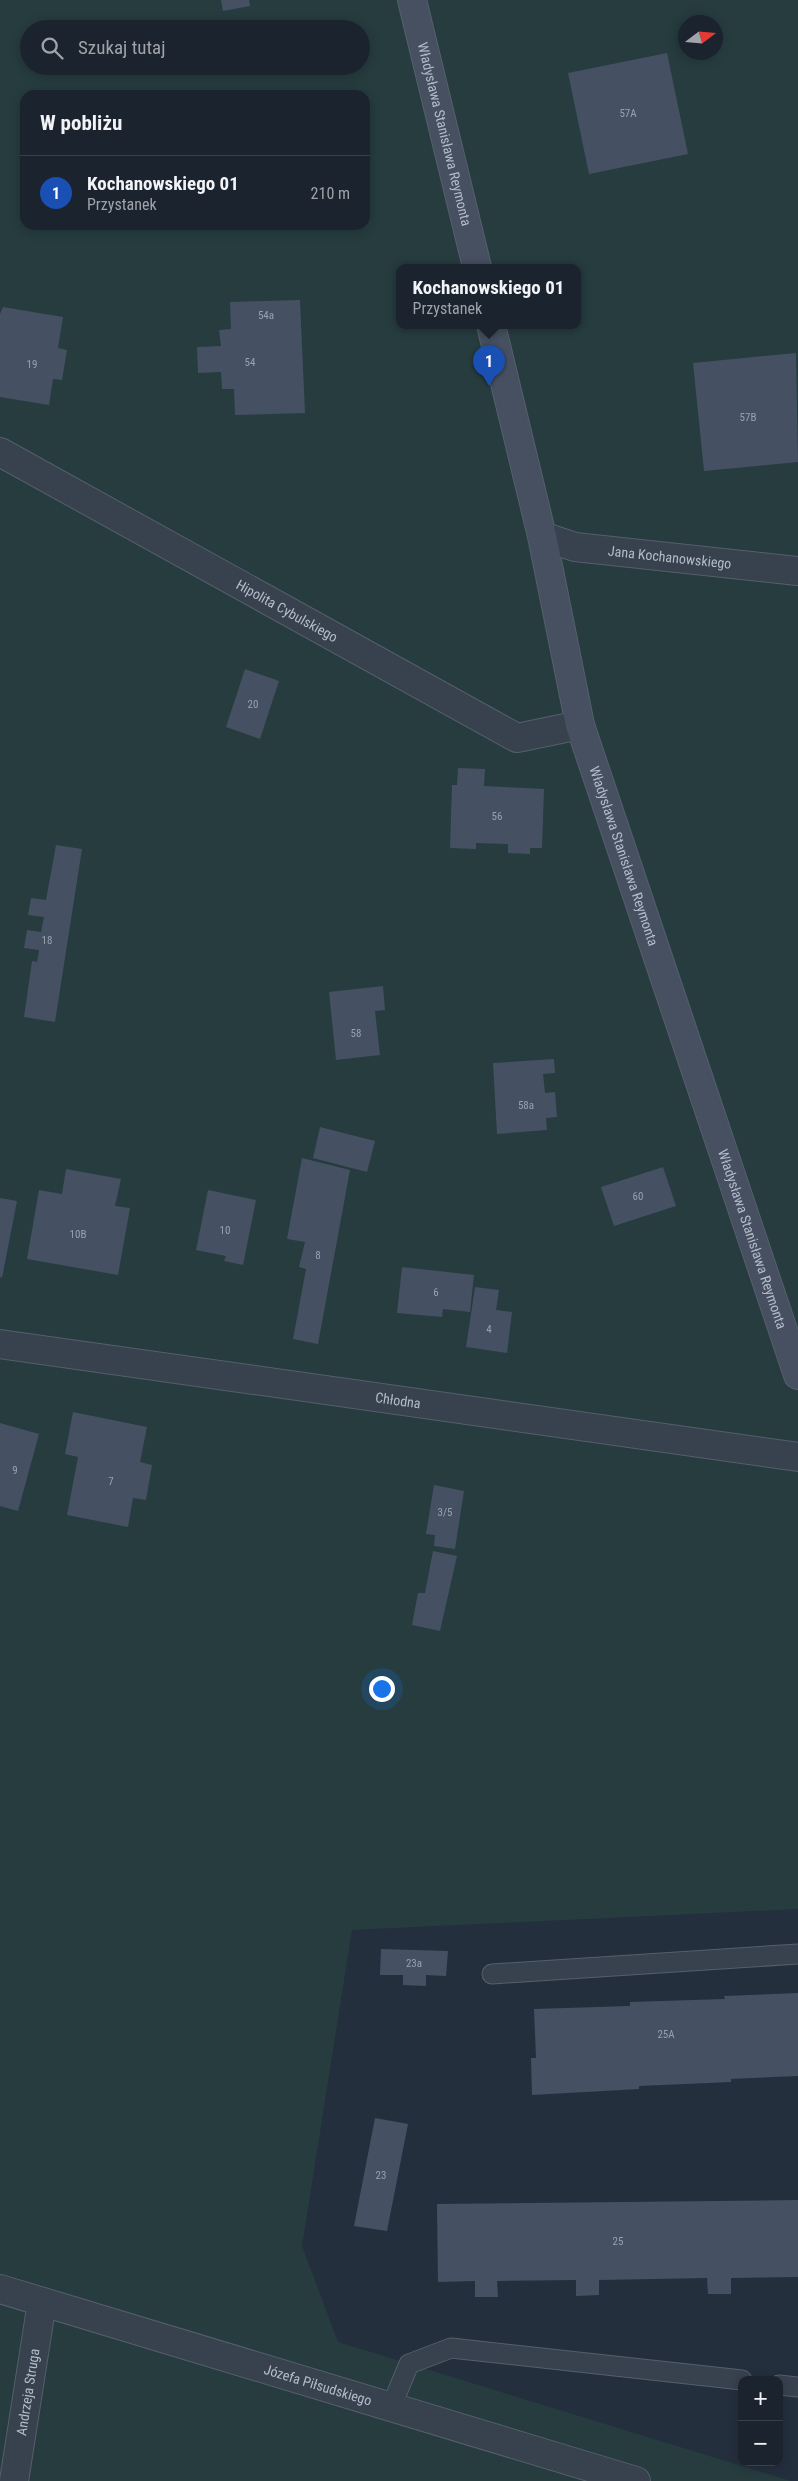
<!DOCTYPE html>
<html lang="pl">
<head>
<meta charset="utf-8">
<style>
  :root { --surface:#1b232e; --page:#242b36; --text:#f1f3f6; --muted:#a0a4aa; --line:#39404a; --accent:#ea580c }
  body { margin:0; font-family:"Roboto Condensed",sans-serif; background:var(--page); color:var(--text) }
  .controls { position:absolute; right:15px; bottom:15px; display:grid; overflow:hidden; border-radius:10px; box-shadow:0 2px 12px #0003 }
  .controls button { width:45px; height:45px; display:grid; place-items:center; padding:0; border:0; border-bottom:1px solid var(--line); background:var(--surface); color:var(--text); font:25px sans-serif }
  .compass { position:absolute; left:678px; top:15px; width:45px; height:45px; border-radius:50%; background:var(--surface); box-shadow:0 2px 12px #0003; rotate:74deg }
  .you { position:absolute; left:381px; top:1688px; width:18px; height:18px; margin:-12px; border:4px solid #fff; border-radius:50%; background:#1a73e8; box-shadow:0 0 0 8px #1a73e833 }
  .badge { display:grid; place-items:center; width:32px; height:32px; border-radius:50%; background:var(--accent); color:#fff; font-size:16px; font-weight:700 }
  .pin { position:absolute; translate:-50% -41px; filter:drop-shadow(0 1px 2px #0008) }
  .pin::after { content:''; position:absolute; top:26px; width:18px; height:15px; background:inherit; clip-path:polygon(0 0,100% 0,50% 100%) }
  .popup { position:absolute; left:396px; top:264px; width:185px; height:65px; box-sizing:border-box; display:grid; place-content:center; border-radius:10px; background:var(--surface); filter:drop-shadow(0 1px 4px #0005); font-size:16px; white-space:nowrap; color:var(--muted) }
  .popup b { font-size:19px; color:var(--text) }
  .popup::after { content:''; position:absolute; left:50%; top:100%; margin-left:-10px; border:10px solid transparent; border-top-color:var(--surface) }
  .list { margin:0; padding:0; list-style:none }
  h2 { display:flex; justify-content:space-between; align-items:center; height:65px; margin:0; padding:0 20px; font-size:21px }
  h2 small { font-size:16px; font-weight:400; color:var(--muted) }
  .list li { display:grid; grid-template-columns:32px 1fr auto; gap:15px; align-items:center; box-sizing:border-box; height:75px; padding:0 20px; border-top:1px solid var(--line) }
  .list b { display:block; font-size:19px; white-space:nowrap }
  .list p { margin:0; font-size:16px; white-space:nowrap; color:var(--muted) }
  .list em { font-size:16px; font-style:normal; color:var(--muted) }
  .icon { flex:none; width:28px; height:28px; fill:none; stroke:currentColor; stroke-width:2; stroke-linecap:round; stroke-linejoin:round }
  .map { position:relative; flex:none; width:798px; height:2481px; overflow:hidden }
  .search { position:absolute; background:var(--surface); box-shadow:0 2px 12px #0003; left:20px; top:20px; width:350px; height:55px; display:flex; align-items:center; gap:12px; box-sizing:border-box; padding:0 18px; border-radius:28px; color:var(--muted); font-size:19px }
  .panel { position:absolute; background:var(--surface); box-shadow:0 2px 12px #0003; left:20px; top:90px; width:350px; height:140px; border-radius:15px }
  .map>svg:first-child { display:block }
  .green { fill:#263c3f; fill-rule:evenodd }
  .building { fill:#455162 }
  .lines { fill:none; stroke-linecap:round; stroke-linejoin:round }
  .lane-casing { stroke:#565f6c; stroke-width:21 }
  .street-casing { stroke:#565f6c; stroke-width:30 }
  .secondary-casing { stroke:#565f6c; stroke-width:30 }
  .lane { stroke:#38414e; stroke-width:19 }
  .street { stroke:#38414e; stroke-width:28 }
  .secondary { stroke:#465061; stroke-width:28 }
  .labels { text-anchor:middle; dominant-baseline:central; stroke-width:4.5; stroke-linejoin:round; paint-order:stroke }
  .number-label { font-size:11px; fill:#98a1af }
  .street-label { font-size:14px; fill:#b4bcc9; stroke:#1d2633 }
</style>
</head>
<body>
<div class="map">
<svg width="798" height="2481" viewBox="0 0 798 2481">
  <rect width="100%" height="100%" fill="#242f3e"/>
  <path class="green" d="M0 0H798V1909L352 1930 302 2246 338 2342 791 2481H0ZM686 22H716V52H686ZM29 29H361V66H29ZM25 95H365V225H25ZM400 267H578V325H400Z"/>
  <g class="building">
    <path d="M221 0H249L250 6 223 11Z"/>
    <path d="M667 53 688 154 589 174 568 73Z"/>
    <path d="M300 300 305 413 235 415 234 389H222L221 372 198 373 197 347 221 346 219 330 231 329 230 302Z"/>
    <path d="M3 307 63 317 58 348 67 350 62 380 53 379 49 405 0 397V314Z"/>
    <path d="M796 353 798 462 704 471 693 363Z"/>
    <path d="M245 669 279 681 260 739 226 727Z"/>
    <path d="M458 768 485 769 484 786 544 789 542 848H530V854L508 853V844L476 843V849L450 848 452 785H457Z"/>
    <path d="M56 845 82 849 55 1022 24 1017 32 961 37 962 39 950 24 948 27 930 41 932 44 917 28 915 31 898 46 900Z"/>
    <path d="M383 986 385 1010 375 1011 380 1055 336 1060 329 992Z"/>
    <path d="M554 1059 555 1073 543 1074 545 1093 555 1092 557 1117 546 1118 547 1130 497 1134 493 1063Z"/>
    <path d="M320 1127 375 1141 367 1172 313 1158Z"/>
    <path d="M302 1158 350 1170 318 1344 293 1339 306 1269 299 1267 305 1242 287 1239Z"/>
    <path d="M663 1167 676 1206 614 1226 601 1187Z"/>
    <path d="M66 1169 121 1179 115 1206 130 1208 118 1275 27 1259 39 1190 62 1194Z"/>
    <path d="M208 1190 256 1200 243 1265 224 1261 226 1256 196 1250Z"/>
    <path d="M0 1198 17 1201 2 1278 0 1277Z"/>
    <path d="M402 1267 474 1275 470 1312 443 1309 442 1317 397 1313Z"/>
    <path d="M475 1287 499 1290 496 1310 512 1312 507 1353 466 1347Z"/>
    <path d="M73 1412 147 1427 140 1462 152 1465 146 1500 133 1498 128 1527 67 1515 78 1457 65 1454Z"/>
    <path d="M0 1423 39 1434 18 1511 0 1506Z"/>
    <path d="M434 1485 464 1491 455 1549 434 1546 435 1535 426 1534Z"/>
    <path d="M433 1551 457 1556 440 1631 412 1625 418 1593H425Z"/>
    <path d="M381 1949 448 1951 446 1976 426 1975V1986L403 1985V1975H380Z"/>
    <path d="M798 1993V2076L731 2079V2082L639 2086V2089L532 2095 531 2058H536L534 2009 630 2006V2002L725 1999 724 1996Z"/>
    <path d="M375 2118 408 2124 387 2231 354 2226Z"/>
    <path d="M798 2200V2277L731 2278V2294H708L707 2278 599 2280V2295L576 2296V2280L497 2281 498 2297H475V2281L438 2282 437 2204Z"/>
  </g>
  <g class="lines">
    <defs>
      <g id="lane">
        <path d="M492 1974 798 1954"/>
        <path d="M779 2385 798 2387"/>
        <path d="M391 2407 409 2364 451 2348 742 2380"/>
      </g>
      <g id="street">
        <path id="s1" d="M0 452 517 738 580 725"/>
        <path id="s2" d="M542 536 575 547 798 571"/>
        <path id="s3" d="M0 1344 798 1457"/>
        <path id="s4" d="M0 2289 636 2481"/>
        <path id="s5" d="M14 2481 42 2302"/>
      </g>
      <g id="secondary">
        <path id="s6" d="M412 0 477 267"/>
        <path id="s7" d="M491 325 542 536 580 725 798 1375"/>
      </g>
    </defs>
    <use href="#lane" class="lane-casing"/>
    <use href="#street" class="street-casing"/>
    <use href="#secondary" class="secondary-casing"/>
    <use href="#lane" class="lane"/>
    <use href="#street" class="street"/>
    <use href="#secondary" class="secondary"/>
  </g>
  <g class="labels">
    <g class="number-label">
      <text x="628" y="113">57A</text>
      <text x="266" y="315">54a</text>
      <text x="250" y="362">54</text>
      <text x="32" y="364">19</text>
      <text x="748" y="417">57B</text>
      <text x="253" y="704">20</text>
      <text x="497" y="816">56</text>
      <text x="47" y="940">18</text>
      <text x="356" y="1033">58</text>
      <text x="526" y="1105">58a</text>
      <text x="638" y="1196">60</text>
      <text x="225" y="1230">10</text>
      <text x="78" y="1234">10B</text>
      <text x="318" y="1255">8</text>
      <text x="436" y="1292">6</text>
      <text x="489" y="1329">4</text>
      <text x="15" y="1470">9</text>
      <text x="111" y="1481">7</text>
      <text x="445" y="1512">3/5</text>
      <text x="414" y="1963">23a</text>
      <text x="666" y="2034">25A</text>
      <text x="381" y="2175">23</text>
      <text x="618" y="2241">25</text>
    </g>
    <g class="street-label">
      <text stroke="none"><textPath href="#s6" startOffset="138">Władysława Stanisława Reymonta</textPath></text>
      <text stroke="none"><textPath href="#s2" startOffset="130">Jana Kochanowskiego</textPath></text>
      <text stroke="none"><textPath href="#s1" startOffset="328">Hipolita Cybulskiego</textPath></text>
      <text stroke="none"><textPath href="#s7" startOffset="548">Władysława Stanisława Reymonta</textPath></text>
      <text stroke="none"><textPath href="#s7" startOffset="952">Władysława Stanisława Reymonta</textPath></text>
      <text stroke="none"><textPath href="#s3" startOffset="402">Chłodna</textPath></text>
      <text stroke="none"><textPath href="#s4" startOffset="332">Józefa Piłsudskiego</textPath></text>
      <text stroke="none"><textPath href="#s5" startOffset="90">Andrzeja Struga</textPath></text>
    </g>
  </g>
</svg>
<div class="controls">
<button>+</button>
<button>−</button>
</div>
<svg class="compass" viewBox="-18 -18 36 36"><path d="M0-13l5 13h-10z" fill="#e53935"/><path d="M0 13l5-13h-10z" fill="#a0a4aa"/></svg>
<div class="you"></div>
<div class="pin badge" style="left:489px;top:386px;background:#1a4fb4">1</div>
<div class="popup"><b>Kochanowskiego 01</b>Przystanek</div>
<div class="search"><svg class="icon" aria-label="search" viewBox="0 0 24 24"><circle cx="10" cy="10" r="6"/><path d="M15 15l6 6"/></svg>Szukaj tutaj</div>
<section class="panel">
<h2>W pobliżu<small></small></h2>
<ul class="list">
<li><span class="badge" style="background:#1a4fb4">1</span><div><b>Kochanowskiego 01</b><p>Przystanek</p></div><em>210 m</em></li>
</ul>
</section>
</div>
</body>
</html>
